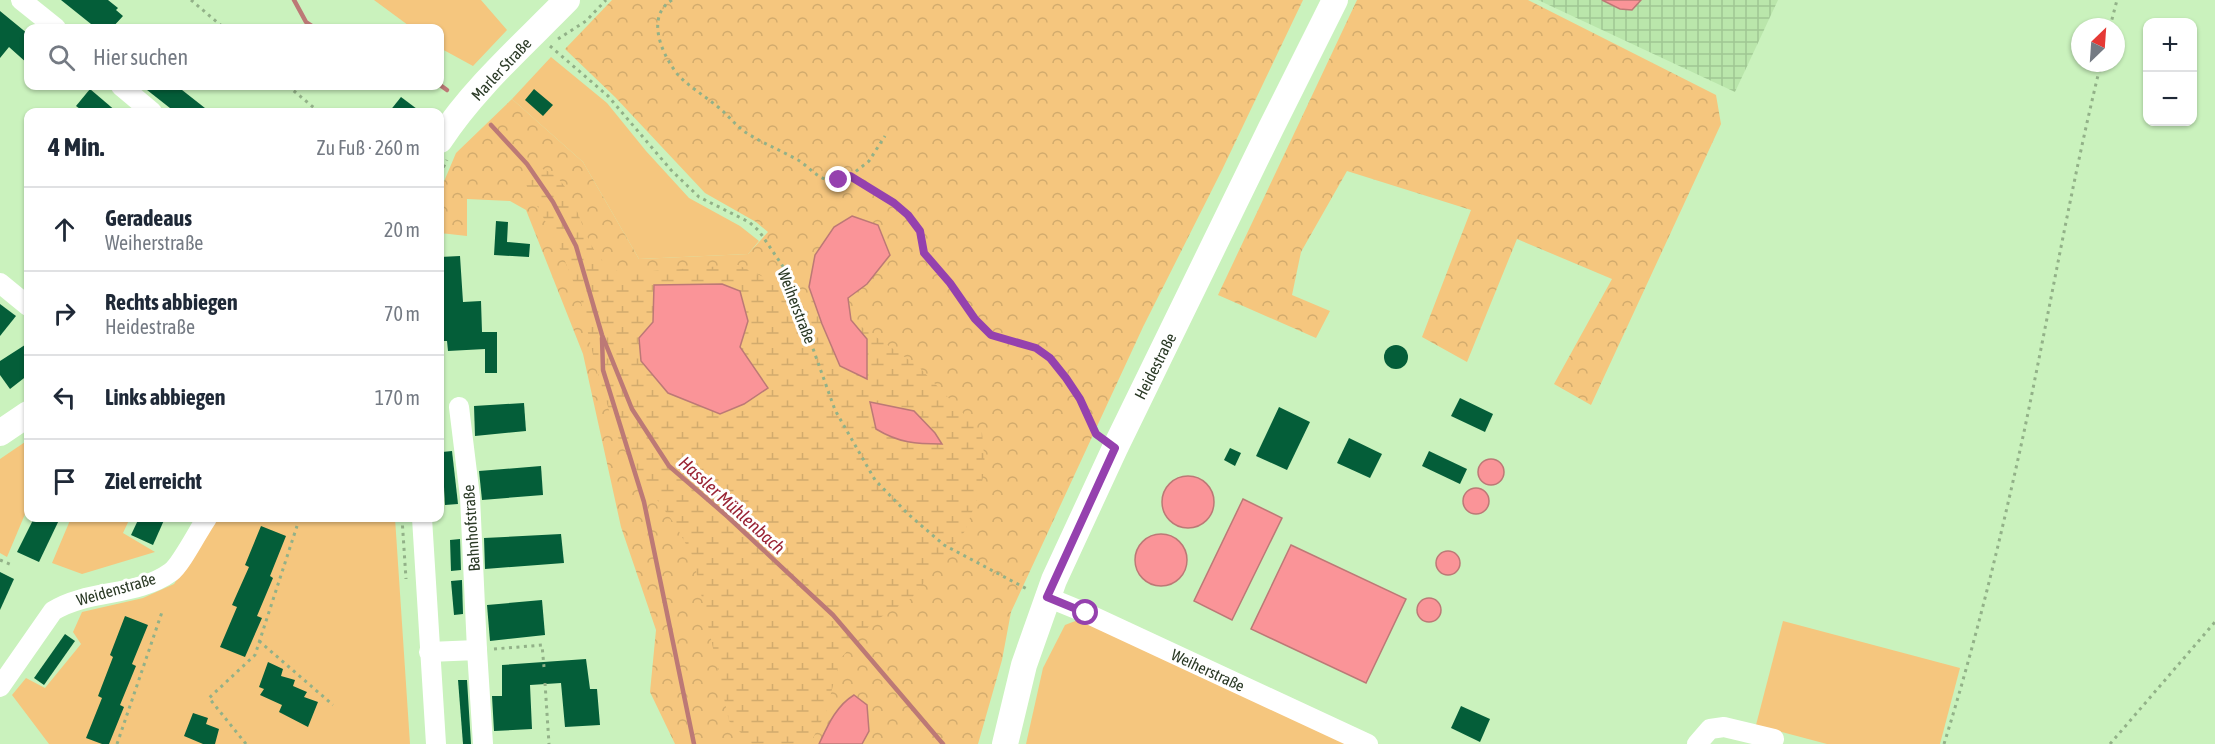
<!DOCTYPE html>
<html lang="de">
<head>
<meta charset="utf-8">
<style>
  :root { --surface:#fff; --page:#f6f6f7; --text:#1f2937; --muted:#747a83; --line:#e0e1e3 }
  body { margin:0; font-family:"Asap Condensed",sans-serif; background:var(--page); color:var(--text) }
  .controls { position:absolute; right:18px; top:18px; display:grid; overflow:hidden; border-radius:12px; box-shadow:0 2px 4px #0004 }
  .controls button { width:54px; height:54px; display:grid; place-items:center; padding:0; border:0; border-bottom:2px solid var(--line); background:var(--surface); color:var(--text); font:30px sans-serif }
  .compass { position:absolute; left:2071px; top:18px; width:54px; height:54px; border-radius:50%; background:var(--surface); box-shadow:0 2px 4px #0004; rotate:25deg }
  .stop { position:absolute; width:18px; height:18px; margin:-14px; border:4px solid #9541ae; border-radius:50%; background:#fff }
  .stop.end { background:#9541ae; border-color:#fff; box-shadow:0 2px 6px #0008 }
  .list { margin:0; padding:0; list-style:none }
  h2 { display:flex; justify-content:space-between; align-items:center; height:78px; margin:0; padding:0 24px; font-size:26px }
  h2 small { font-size:20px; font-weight:400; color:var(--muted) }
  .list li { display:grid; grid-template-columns:39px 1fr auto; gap:18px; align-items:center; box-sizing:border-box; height:84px; padding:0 24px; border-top:2px solid var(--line) }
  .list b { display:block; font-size:22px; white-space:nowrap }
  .list p { margin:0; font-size:20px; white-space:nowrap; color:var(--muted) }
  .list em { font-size:20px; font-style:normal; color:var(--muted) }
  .icon { flex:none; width:33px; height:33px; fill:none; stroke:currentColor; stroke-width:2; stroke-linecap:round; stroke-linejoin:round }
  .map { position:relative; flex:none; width:2215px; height:744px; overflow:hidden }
  .search { position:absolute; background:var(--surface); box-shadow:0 2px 4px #0004; left:24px; top:24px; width:420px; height:66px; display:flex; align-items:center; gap:15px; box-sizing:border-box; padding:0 21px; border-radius:12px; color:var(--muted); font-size:22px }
  .panel { position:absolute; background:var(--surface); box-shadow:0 2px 4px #0004; left:24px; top:108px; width:420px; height:414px; border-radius:12px }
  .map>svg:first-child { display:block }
  .industrial { fill:url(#industrial-grid) }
  .grass { fill:#f5c67e }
  .forest { fill:url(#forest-crowns) }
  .wetland { fill:url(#wetland-marsh) }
  .water { fill:#fa9498; stroke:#bc7976; stroke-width:1.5 }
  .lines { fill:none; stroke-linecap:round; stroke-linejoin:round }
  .stream { stroke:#bc7976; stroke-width:4.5 }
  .building { fill:#045e39 }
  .path { stroke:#92b188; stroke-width:3; stroke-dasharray:3 4.5; stroke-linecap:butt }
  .minor { stroke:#fff; stroke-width:20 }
  .major { stroke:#fff; stroke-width:26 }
  .route { stroke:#9541ae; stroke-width:8 }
  .labels { text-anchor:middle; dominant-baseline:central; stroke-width:6; stroke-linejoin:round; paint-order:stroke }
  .street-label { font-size:16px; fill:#2a3925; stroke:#fff }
  .water-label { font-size:18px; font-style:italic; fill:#9a2435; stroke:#fff }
</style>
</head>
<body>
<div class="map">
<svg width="2215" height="744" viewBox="0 0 2215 744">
  <defs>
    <pattern id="industrial-grid" width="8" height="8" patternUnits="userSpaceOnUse" patternTransform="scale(1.5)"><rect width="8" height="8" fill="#bae6ab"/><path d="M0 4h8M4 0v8" fill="none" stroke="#a0c693"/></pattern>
    <pattern id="forest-crowns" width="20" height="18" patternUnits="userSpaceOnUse" patternTransform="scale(1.5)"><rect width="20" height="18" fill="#f5c67e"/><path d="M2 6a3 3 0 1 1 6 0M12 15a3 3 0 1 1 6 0" fill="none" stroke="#d2ab6d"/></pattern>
    <pattern id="wetland-marsh" width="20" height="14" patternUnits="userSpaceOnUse" patternTransform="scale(1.5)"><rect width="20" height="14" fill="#f5c67e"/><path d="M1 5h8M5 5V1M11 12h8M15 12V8" fill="none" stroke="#d2ab6d"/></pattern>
  </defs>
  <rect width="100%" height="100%" fill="#caf2bd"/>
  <path class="industrial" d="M1538 0H1778L1735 92Z"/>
  <g class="grass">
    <path d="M374 0H481L507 30 473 66 440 48V28H412Z"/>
    <path d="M551 57 607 103 646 151 689 198 740 226 759 241 748 254 639 259 583 162 512 99Z"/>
    <path d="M28 440V507L7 557 0 553V459Z"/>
    <path d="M71 518H130L123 533 155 552 82 574 52 563Z"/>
    <path d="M218 518H395L410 744H49L12 695 26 678 45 688 81 644 73 632 82 612 143 598 174 584Z"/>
    <path d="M1083 618 1351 744H1026L1043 668 1065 625Z"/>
    <path d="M1783 621 1960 668 1940 744H1827L1756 725Z"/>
  </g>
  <g class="forest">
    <path d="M612 0H1303L1222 170 1143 327 1011 612 1002 660 978 744H675L650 692 656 630 621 527 583 354 526 210 510 201 467 199V236L440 233V191L456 153 512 99 583 162 639 259 748 254 768 232 756 222 705 193 615 97 565 49Z"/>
    <path d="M1357 0H1528L1716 95 1721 124 1591 405 1554 384 1612 279 1517 239 1467 362 1422 337 1471 210 1347 171 1301 252 1292 295 1330 311 1316 338 1218 295Z"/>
  </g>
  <path class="wetland" d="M531 167C588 170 572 261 624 273L738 265 843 314 919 367 982 433 985 465 981 488 965 531 912 598 873 622 840 659 826 712 810 744H752L729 721 693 557 676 526 640 476 617 436 596 368 580 298 560 249 524 181Z"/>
  <g class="water">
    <path d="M1602 0H1641L1632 10 1620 9Z"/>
    <path d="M852 216 878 225 890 255 867 284 848 298 851 320 867 339V379L840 366 822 324 809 287 815 255 834 227Z"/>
    <path d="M722 284 740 291 748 321 740 347 768 388 744 404 720 414 668 393 641 361 639 338 653 322 654 285Z"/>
    <path d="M870 402 914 411 935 433 942 444C916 444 899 443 876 429Z"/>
    <circle cx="1491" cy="472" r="13"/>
    <circle cx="1188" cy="502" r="26"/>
    <circle cx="1476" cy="501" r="13"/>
    <path d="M1243 499 1282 518 1232 620 1194 601Z"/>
    <circle cx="1161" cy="560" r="26"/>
    <path d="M1291 545 1406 599 1366 683 1251 629Z"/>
    <circle cx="1448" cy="563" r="12"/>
    <circle cx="1429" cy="610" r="12"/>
    <path d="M854 695 867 705 869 731 862 744H819C828 725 836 706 854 695Z"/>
  </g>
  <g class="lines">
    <g class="stream">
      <path d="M294 0 306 22 315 28"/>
      <path d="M440 85 447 90"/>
      <path d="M491 125 527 164 553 202 576 246 602 335 632 409 669 466 728 517 833 615 943 744"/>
      <path d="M602 338 603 370 644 502 694 744"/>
    </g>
  </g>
  <g class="building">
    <path d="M61 0H108L118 8 116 10 123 16 112 28H96Z"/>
    <path d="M0 11 28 34V64L9 47 0 58Z"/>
    <path d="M142 86H177L210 112H175Z"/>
    <path d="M90 89 117 112H84L76 106Z"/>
    <path d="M534 89 553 105 543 116 525 100Z"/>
    <path d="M401 97 421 112H389Z"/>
    <path d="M496 221 508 222 507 242 530 244 529 257 494 255Z"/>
    <path d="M460 256 463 302 481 301 482 332H497V373H485V349L448 351 447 341H440V257Z"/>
    <path d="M0 304 16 316 0 336Z"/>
    <path d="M28 343V375L10 389 0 375V361Z"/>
    <circle cx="1396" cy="357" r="12"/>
    <path d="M1460 398 1493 414 1485 432 1451 416Z"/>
    <path d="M524 403 526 431 475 436 474 406Z"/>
    <path d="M1279 407 1310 422 1287 470 1256 456Z"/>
    <path d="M1349 438 1382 454 1370 478 1337 463Z"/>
    <path d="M1230 448 1241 453 1235 466 1224 460Z"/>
    <path d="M452 451 458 504 445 505 442 452Z"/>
    <path d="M1429 451 1467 469 1460 484 1422 466Z"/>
    <path d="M541 466 543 495 482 500 479 471Z"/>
    <path d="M34 518H60L39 562 17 552Z"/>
    <path d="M139 518H165L153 545 131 535Z"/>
    <path d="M261 526 286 536 270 576 273 578 257 616 262 618 245 657 220 647 237 607 232 605 249 567 245 565Z"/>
    <path d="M561 534 564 563 485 569 484 538Z"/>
    <path d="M460 539 461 570 451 571 450 540Z"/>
    <path d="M0 572 14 579 0 610Z"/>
    <path d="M462 580 463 614 454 615 451 581Z"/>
    <path d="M542 600 545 635 490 641 487 605Z"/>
    <path d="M125 616 148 625 132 664 136 666 120 705 124 707 109 744H102L86 738 102 698 98 696 113 657 110 655Z"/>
    <path d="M65 634 75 641 44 685 34 678Z"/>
    <path d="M586 659 590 689H597L600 725 565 727 561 683 530 685 532 729 494 731 492 696H502V665Z"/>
    <path d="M268 662 283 669 281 676 295 680 293 686 307 692 304 697 318 702 308 727 279 712 282 705 260 695 264 689 259 687Z"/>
    <path d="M458 680H467L471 744H463Z"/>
    <path d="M1461 706 1490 719 1480 742 1451 728Z"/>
    <path d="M193 713 208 718 206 724 219 729 215 744H203L184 736Z"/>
  </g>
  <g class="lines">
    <g class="path">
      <path d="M191 0 224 28"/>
      <path d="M672 0C644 17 663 57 679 76 691 88 705 96 718 107 728 115 735 125 745 132 762 143 780 150 798 160 808 166 816 177 828 180 836 181 843 179 850 176L894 203 908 215 920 231 923 253 950 283 975 319 991 335 1036 348 1050 358 1066 378 1080 399 1087 418 1099 436"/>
      <path d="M2110 27 2117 0"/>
      <path d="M558 39 586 21 606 0"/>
      <path d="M550 46 608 96 671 170 699 197 749 222 759 231 784 268 835 410 875 480 908 514 944 545 1029 590"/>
      <path d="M288 86 319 112"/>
      <path d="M440 174 447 160"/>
      <path d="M850 176 869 161 885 136"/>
      <path d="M402 518 406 579"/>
      <path d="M0 560 12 565"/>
      <path d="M259 641 333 705"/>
      <path d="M494 649 542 645 544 667"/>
      <path d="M545 683 549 744"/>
      <path d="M117 744 162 612"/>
      <path d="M246 744 209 698 255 655 297 526"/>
      <path d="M1944 744C1976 641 2001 537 2024 432 2050 309 2071 185 2101 63"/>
      <path d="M2110 744 2215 622"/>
    </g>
    <g class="minor">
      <path d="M21 0 56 28"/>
      <path d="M121 86 152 112"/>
      <path d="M0 283 28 306"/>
      <path d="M459 407 470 497 477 650"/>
      <path d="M422 518 436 744"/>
      <path d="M1047 597 1086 613 1368 744"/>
      <path d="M429 652 477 650 483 744"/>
      <path d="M0 687 53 611C88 589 137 597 171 572 181 565 199 529 207 518"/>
      <path d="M1697 744 1710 729 1724 727 1774 739"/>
    </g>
    <g class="major">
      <path d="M440 140C473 89 524 44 567 0"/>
      <path d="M0 433 28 414"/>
      <path d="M1005 744 1024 665 1054 580 1115 448 1271 128 1335 0"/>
    </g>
  </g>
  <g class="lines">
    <path class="route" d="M839 180 850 176 894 203 908 215 920 231 924 253 950 283 975 319 991 335 1036 348 1050 358 1066 378 1080 399 1096 434 1115 448 1047 597 1086 613"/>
  </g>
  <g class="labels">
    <g class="street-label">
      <text transform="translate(501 69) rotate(-47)">Marler Straße</text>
      <text transform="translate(797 306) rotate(69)">Weiherstraße</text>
      <text transform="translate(1155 366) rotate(-63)">Heidestraße</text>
      <text transform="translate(471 528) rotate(-94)">Bahnhofstraße</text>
      <text transform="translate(116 589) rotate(-16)">Weidenstraße</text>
      <text transform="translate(1208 670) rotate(25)">Weiherstraße</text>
    </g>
    <g class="water-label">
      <text transform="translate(732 505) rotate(42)">Hassler Mühlenbach</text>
    </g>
  </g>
</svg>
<div class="controls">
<button>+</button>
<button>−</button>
</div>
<svg class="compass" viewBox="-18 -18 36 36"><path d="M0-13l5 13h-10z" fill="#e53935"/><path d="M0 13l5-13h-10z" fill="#747a83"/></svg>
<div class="stop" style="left:1086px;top:613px"></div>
<div class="stop end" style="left:839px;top:180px"></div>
<div class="search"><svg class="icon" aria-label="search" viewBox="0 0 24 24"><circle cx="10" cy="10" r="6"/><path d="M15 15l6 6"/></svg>Hier suchen</div>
<section class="panel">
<h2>4 Min.<small>Zu Fuß · 260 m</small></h2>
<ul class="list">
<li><svg class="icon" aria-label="ahead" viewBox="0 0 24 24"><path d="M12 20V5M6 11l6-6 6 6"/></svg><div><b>Geradeaus</b><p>Weiherstraße</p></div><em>20 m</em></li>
<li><svg class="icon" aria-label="right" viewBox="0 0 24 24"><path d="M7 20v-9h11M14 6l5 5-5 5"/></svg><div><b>Rechts abbiegen</b><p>Heidestraße</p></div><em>70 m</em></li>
<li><svg class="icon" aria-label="left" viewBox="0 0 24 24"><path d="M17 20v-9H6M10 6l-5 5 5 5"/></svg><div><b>Links abbiegen</b></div><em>170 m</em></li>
<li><svg class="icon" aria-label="arrive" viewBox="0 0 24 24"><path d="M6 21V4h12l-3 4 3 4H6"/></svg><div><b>Ziel erreicht</b></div></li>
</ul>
</section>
</div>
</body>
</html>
